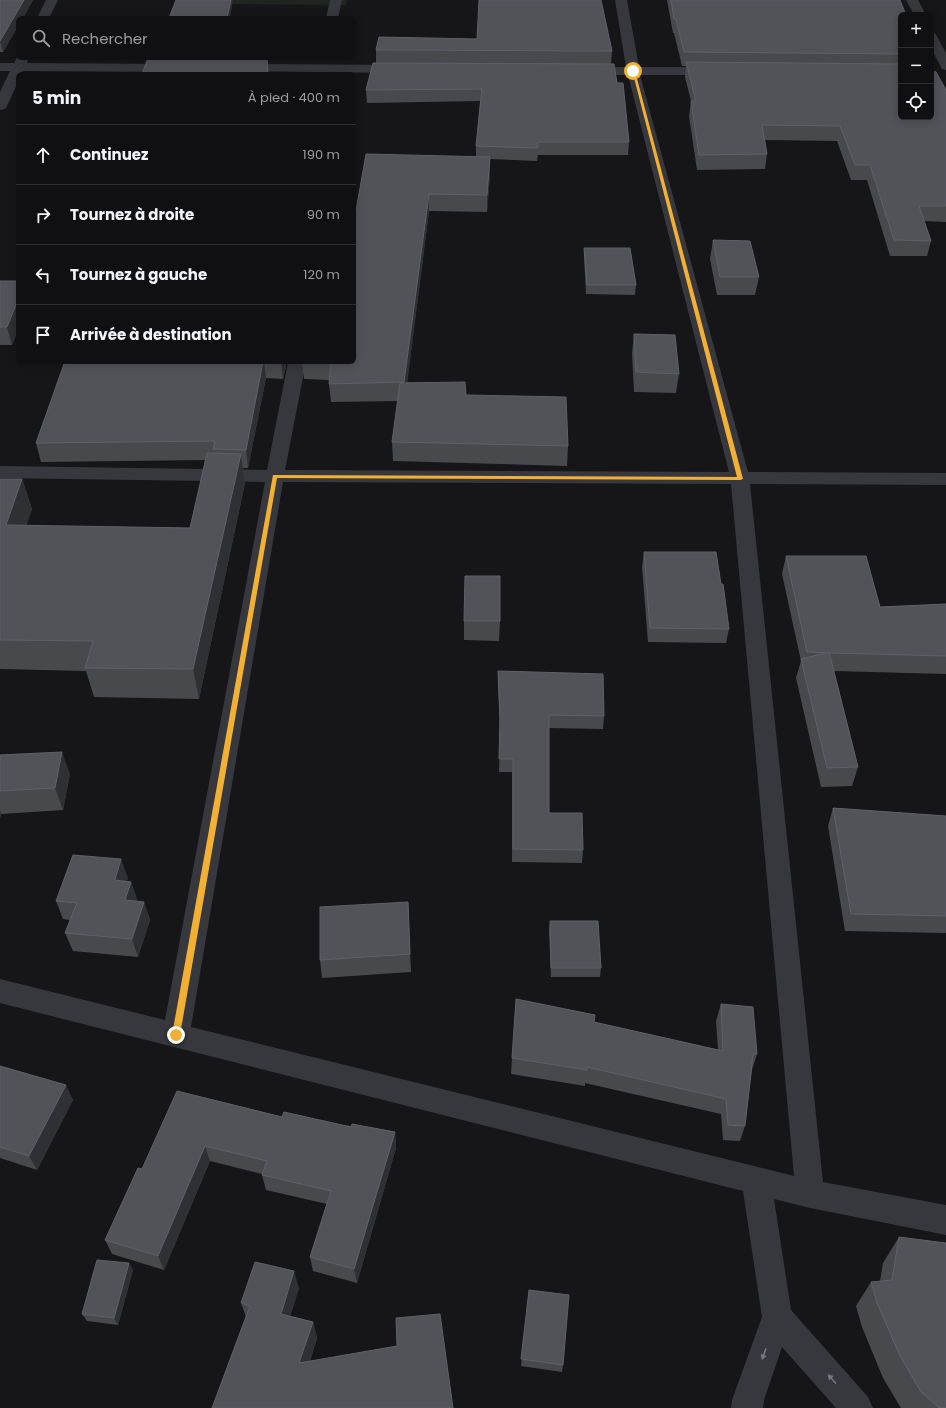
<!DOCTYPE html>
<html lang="fr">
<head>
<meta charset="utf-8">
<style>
  :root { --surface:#101012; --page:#19191b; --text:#f1f3f6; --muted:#9c9d9f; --line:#303032 }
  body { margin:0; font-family:Poppins,sans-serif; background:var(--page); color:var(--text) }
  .controls { position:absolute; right:12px; top:12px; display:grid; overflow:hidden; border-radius:6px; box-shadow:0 2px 10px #0003 }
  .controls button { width:36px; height:36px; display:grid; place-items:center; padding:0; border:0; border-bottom:1px solid var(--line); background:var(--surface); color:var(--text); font:20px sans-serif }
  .stop { position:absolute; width:12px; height:12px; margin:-9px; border:3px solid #f2b134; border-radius:50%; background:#fff }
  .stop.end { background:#f2b134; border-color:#fff; box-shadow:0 1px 4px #0008 }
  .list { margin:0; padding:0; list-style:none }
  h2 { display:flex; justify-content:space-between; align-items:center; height:52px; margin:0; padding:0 16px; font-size:17px }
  h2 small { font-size:13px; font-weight:400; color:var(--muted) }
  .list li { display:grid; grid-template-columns:26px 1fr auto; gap:12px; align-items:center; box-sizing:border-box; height:60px; padding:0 16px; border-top:1px solid var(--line) }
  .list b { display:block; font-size:15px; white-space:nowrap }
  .list em { font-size:13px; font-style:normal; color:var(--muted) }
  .icon { flex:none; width:22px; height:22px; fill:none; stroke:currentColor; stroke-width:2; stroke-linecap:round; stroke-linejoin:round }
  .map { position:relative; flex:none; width:946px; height:1408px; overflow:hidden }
  .search { position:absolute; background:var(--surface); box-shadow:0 2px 10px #0003; left:16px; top:16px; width:340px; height:44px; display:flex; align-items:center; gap:10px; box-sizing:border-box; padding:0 14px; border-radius:6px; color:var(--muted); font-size:15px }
  .panel { position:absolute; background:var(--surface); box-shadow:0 2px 10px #0003; left:16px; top:72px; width:340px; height:292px; border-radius:6px }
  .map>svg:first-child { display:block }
  .green { fill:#1e261f }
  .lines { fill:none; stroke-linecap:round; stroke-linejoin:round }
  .minor { fill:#37383d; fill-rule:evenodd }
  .wall { fill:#47494d }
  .shaded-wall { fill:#2f3033 }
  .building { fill:#525359; stroke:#5f6168 }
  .oneway { fill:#757881 }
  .route { fill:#f2b134 }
</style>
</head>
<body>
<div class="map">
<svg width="946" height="1408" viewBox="0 0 946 1408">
  <rect width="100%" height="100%" fill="#161618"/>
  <path class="green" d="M222 0H347L346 5 220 4Z"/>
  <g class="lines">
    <g class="minor">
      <path d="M46 0H58L49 18H37Z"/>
      <path d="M330 0H342L338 18H326Z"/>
      <path d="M615 0H627L639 67H716L722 71 716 75H640L748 472 946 473V485L750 484 823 1182 946 1205V1235L810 1208 774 1199 791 1310 868 1397 873 1408H836L782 1347 764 1400 763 1408H731L732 1400 762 1317 743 1191 0 1003V979L165 1020 265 482 0 478V466L267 470 288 362H306L285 470 729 472 628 75H586L580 71 586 67H626ZM283 482 731 484 794 1176 191 1027Z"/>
      <path d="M906 0H918L926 15H914Z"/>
      <path d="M931 32 935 33 946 53V70L942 69 931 48Z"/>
      <path d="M18 56V58H29L27 63 174 64 180 68 174 72 23 71 22 74H18V82L7 106 5 109 0 110V92L10 71H0V63H14Z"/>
      <path d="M238 64 402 65 408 69 402 73 233 71 232 68 233 65Z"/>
    </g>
  </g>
  <g class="wall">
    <path d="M0 0H33L23 18H18V26L3 52H0Z"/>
    <path d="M642 0H900L901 15V117L932 71 946 90V222L924 221 931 241 927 256H890L867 180H851L837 141 765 140 767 154 765 169 697 170 689 116 691 101 685 77 686 66H682L674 33H673L667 0Z"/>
    <path d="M376 50 612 51 611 64 629 142 628 155H538L537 161 490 159V174L487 212 429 211 407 382 466 395 568 446 567 466 393 461 392 442 398 401 331 402 329 384V380L304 379 302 362H354V222L476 156V146L480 101 367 103 366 90 376 63Z"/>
    <path d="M713 240 759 277 755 295H717L710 259Z"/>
    <path d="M584 248 636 285 635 295 586 294 584 257Z"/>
    <path d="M0 281H18V330L12 345H0Z"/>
    <path d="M634 334 679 374 676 393 634 392 632 353Z"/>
    <path d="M71 362H287L283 379 266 378 248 468H243L245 483 199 699 94 697 86 671 0 669V479H22L32 509 26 526 190 528 206 460 41 462 36 443Z"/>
    <path d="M644 552 721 584 729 629 726 643 648 642 642 567Z"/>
    <path d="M786 556 880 607 946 604V674L834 671 858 767 852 786 821 787 796 678 801 661 782 574Z"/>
    <path d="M464 621H500L499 641 464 640Z"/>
    <path d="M498 671 604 716 603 729 549 728V813L583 850 582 863 512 862V772H499L500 730 498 684Z"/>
    <path d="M0 755 70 774 63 810 1 814 0 818Z"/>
    <path d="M833 808 946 816V933L845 931 828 826Z"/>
    <path d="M128 878 126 881 131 882 137 900V901L144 902 150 920 138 957 73 951 65 933 70 920 63 919 56 901Z"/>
    <path d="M408 902 411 972 322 978 320 960Z"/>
    <path d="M550 921 601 968 600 977H551L549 931Z"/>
    <path d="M721 1004 757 1054 752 1070 745 1126 740 1141 723 1140 721 1114 585 1083V1086L511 1074 512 1058 594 1022 718 1050 716 1021Z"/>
    <path d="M0 1066 73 1100 37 1170 0 1158Z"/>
    <path d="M282 1117 395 1132 396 1148 357 1283 313 1271 310 1257 327 1204 266 1190 262 1175V1174L210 1161 164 1270 112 1254 105 1240 142 1169Z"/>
    <path d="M899 1237 946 1408H901L883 1378 862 1327 856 1306 871 1282 880 1281 883 1263Z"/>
    <path d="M129 1263 133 1270 118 1325 87 1321 82 1314Z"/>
    <path d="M299 1288 290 1316 313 1322 317 1338 310 1361 453 1408H212L246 1317 241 1303Z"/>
    <path d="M529 1290 563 1365 562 1372 521 1366Z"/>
  </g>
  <g class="shaded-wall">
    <path d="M24 0H33L23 18H18V26L3 52 0 41Z"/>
    <path d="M231 0H233L230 18H227Z"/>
    <path d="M267 58 269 74H268Z"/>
    <path d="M490 157V174L487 212V195Z"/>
    <path d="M429 194V211L405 401 404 382Z"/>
    <path d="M18 300V330L12 345 7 327Z"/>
    <path d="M263 362H264L266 378 248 468 246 450Z"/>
    <path d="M281 362H287L283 379Z"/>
    <path d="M241 454 245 483 199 699 193 669Z"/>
    <path d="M22 479 32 509 16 555 6 525Z"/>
    <path d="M62 752 70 774 63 810 55 788Z"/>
    <path d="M0 810 1 814 0 818Z"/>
    <path d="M121 859 128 878 121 898 115 880Z"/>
    <path d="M131 882 137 900 131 918 125 900Z"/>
    <path d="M144 902 150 920 138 957 132 939Z"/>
    <path d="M66 1085 73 1100 37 1170 29 1156Z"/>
    <path d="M395 1132 396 1148 357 1283 354 1269Z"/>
    <path d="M205 1146 210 1161 164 1270 158 1256Z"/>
    <path d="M129 1263 133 1270 118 1325 114 1318Z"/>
    <path d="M294 1271 299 1288 286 1330 281 1314Z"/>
    <path d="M313 1322 317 1338 304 1378 299 1363Z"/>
  </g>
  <g class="building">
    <path d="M0 0H24L0 41Z"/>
    <path d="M176 0H231L227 18H169Z"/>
    <path d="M479 0H601L612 51 376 50 379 37 477 39Z"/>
    <path d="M671 0H900L906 15H901V54L684 52 676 19H674Z"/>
    <path d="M148 58H267L268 74H142Z"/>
    <path d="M686 62 901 64V117H931V68L932 71 936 72 946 90V206H919L931 241 894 240 870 165H855L840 126 762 125 767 154 699 155 691 101H696Z"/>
    <path d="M373 63 614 64 617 83H623L629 142H538L537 148 476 146 482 89 366 90Z"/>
    <path d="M366 154 490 157 487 195 429 194 404 382 329 384 331 362H354V222Z"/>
    <path d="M713 240 750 241 759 277H720Z"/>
    <path d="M584 248H630L636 285H587Z"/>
    <path d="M0 281H18V300L7 327H0Z"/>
    <path d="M634 334 675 335 679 374 636 372Z"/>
    <path d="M71 362H263L246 450 213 449 215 441 36 443 64 364H71Z"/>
    <path d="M465 382 466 395 566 397 568 446 392 442 400 383Z"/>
    <path d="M207 453 241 454 193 669 85 668 93 641 0 640V479H22L6 525 190 528Z"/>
    <path d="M644 552H716L721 584H723L729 629 650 628Z"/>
    <path d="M786 556H866L880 607 946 604V656L829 653V652L827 653 807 652Z"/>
    <path d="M465 576H500V621H464Z"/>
    <path d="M829 652 858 767 827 768 801 659Z"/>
    <path d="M498 671 603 674 604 716 549 715V813H582L583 850 513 849V759H499L500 717Z"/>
    <path d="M62 752 55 788 0 791V755Z"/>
    <path d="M833 808 946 816V916L851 914Z"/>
    <path d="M73 855 121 859 115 880 131 882 125 900 144 902 132 939 65 933 77 903 56 901Z"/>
    <path d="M408 902 410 954 320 960V907Z"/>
    <path d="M550 921H598L601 968H551Z"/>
    <path d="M516 999 595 1015 594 1022 723 1051 721 1004 753 1007 757 1054H753L745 1126 728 1125 726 1099 587 1067V1070L512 1058Z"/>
    <path d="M0 1066 66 1085 29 1156 0 1147Z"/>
    <path d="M177 1091 282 1117 284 1112 351 1127 352 1124 395 1132 354 1269 310 1257 331 1191 262 1175 267 1161 205 1146 158 1256 105 1240 138 1168 142 1169Z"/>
    <path d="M899 1237 946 1243V1408H939L921 1392 900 1356 877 1303 871 1282 892 1280Z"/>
    <path d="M97 1260 129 1263 114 1318 82 1314Z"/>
    <path d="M255 1262 294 1271 281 1314 313 1322 299 1363 397 1346 396 1318 440 1314 453 1408H212L250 1306 241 1303Z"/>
    <path d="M529 1290 569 1295 563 1365 521 1359Z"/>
  </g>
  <defs><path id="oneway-solid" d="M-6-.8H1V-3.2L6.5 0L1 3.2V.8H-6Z"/></defs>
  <g class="oneway">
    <use href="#oneway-solid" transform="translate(764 1354) rotate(110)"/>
    <use href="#oneway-solid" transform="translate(832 1379) rotate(-132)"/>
  </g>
  <path class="route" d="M632 70 635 71 743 479 740 480 277 478 180 1035 179 1037H173L172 1035 273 475 737 477Z"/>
</svg>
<div class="controls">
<button>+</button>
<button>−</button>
<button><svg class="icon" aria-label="locate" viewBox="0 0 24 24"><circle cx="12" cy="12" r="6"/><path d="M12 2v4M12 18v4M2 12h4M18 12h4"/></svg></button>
</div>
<div class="stop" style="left:633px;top:71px"></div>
<div class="stop end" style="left:176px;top:1035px"></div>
<div class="search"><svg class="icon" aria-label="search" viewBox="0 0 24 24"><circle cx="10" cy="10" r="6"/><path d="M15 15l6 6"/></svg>Rechercher</div>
<section class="panel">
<h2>5 min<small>À pied · 400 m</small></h2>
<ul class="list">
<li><svg class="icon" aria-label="ahead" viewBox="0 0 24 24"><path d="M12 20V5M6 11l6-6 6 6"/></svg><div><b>Continuez</b></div><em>190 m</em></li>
<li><svg class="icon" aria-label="right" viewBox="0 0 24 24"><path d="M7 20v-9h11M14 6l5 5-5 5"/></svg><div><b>Tournez à droite</b></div><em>90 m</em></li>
<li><svg class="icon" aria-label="left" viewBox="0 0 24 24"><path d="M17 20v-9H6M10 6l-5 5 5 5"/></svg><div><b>Tournez à gauche</b></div><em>120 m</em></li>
<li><svg class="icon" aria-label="arrive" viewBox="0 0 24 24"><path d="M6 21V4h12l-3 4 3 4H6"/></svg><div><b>Arrivée à destination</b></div></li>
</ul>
</section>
</div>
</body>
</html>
